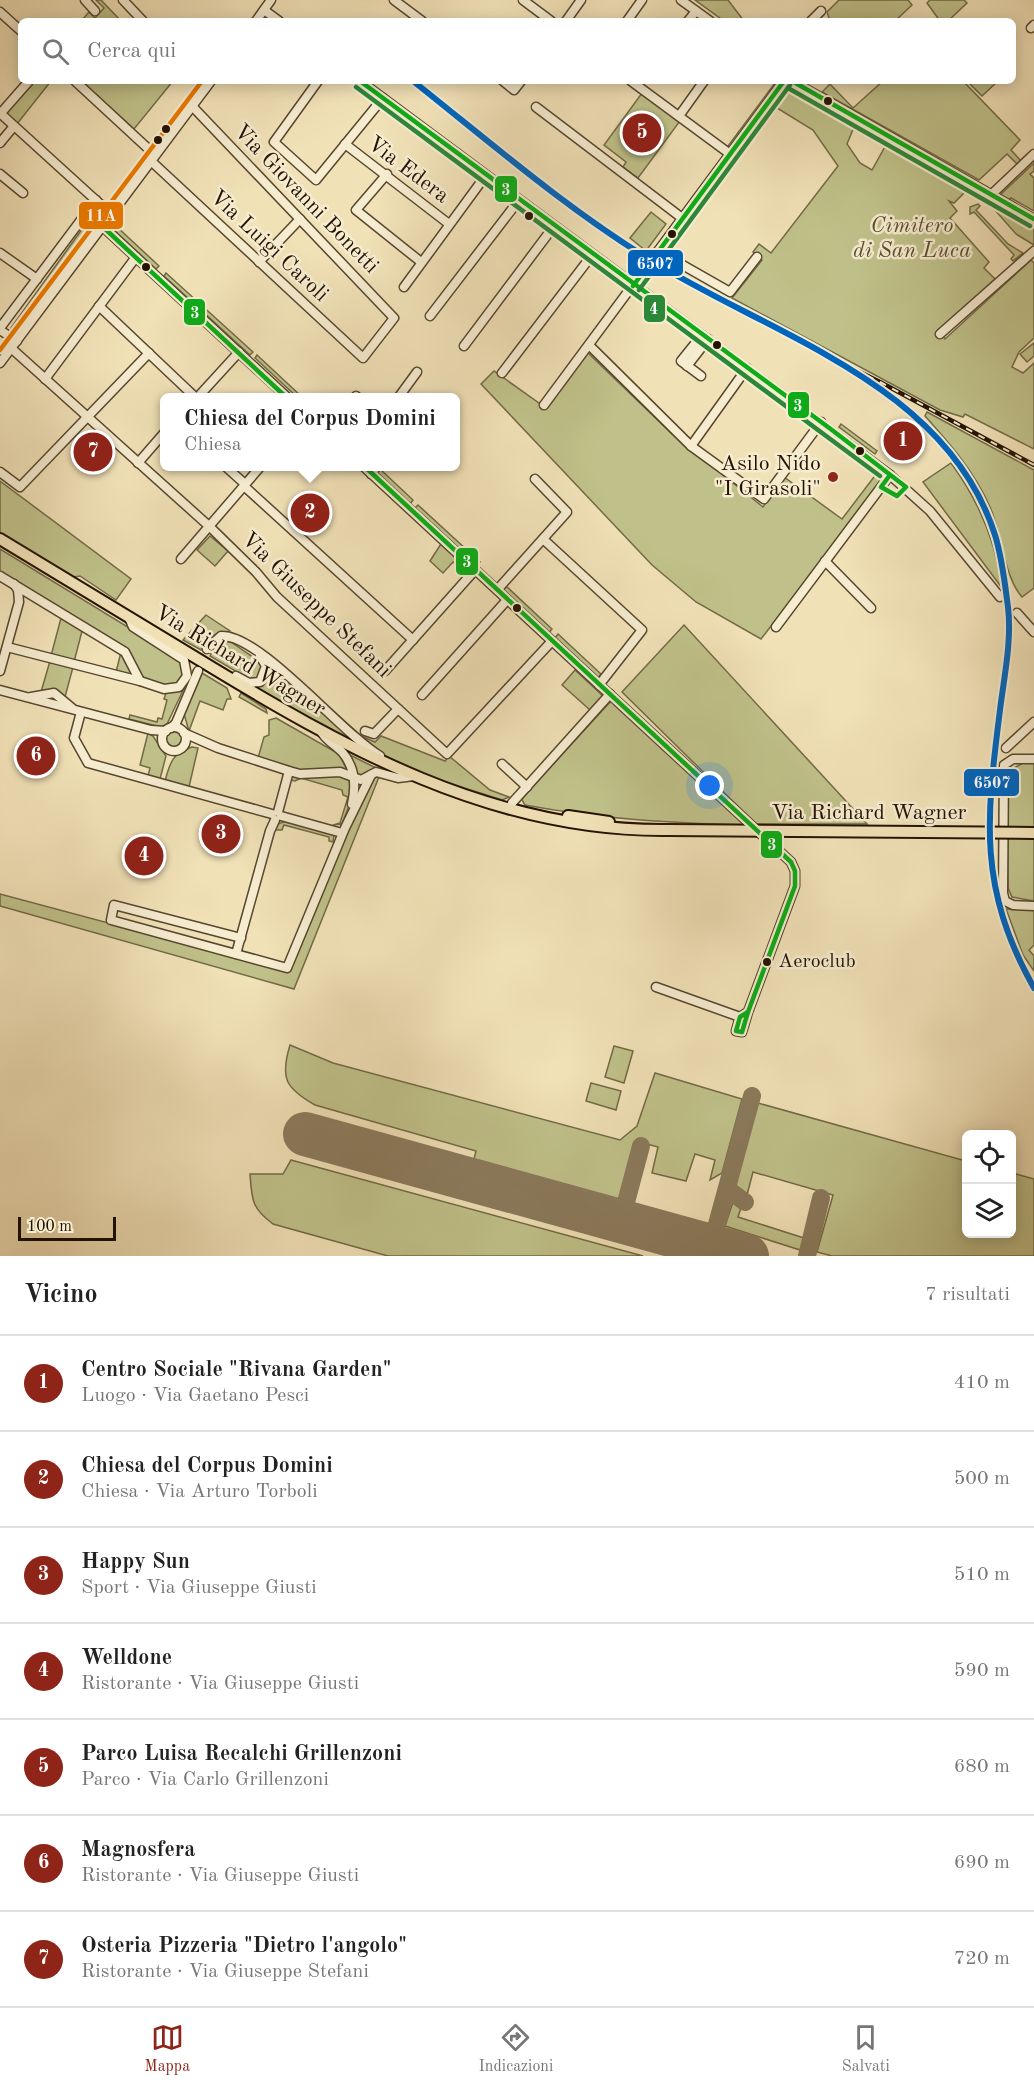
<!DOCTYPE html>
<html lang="it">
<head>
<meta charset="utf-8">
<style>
  :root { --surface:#fff; --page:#f2f2f2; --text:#222; --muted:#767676; --line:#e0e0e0; --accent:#8f2418 }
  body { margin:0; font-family:"Old Standard TT",serif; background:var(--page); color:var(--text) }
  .controls { position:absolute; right:18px; bottom:18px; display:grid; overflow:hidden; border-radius:9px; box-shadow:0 3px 15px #0003 }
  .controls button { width:54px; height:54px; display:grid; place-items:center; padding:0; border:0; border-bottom:2px solid var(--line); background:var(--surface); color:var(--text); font:30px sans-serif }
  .scale { position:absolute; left:18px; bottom:15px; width:98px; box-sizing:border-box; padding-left:6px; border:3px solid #241201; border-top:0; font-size:16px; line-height:21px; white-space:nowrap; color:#241201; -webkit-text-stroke:4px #f6ecd0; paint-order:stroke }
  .you { position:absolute; left:710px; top:786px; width:21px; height:21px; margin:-15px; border:4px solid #fff; border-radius:50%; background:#1a73e8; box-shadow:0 0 0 9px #1a73e833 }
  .badge { display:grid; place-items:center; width:39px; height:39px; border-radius:50%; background:var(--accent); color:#fff; font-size:20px; font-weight:700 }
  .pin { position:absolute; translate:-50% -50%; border:3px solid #fff; box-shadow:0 2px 6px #0006 }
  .popup { position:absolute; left:160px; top:393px; width:300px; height:78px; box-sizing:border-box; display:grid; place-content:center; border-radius:9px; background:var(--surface); filter:drop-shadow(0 2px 4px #0005); font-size:20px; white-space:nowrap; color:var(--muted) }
  .popup b { font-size:22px; color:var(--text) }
  .popup::after { content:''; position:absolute; left:50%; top:100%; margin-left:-12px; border:12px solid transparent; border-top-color:var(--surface) }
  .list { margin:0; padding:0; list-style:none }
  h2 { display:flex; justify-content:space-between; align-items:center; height:78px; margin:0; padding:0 24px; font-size:26px }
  h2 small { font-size:20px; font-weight:400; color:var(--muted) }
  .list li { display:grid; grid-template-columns:39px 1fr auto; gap:18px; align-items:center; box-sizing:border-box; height:96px; padding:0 24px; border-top:2px solid var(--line) }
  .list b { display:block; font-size:22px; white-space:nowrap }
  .list p { margin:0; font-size:20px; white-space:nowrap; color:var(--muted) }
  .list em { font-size:20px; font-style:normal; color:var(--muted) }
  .icon { flex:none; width:33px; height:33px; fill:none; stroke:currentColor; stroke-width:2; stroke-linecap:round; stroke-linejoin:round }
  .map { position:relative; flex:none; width:1034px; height:1256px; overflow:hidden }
  .search { position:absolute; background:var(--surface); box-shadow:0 3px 15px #0003; left:18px; right:18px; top:18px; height:66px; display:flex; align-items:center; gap:15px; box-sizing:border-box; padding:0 21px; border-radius:9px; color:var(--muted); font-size:22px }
  .sheet { height:750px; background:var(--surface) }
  nav { display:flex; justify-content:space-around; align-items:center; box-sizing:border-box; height:84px; border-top:2px solid var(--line); background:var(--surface); font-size:16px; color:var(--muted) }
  nav a { display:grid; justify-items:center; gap:3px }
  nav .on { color:var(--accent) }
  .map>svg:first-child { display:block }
  .green { fill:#c0c18a; stroke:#726a46; stroke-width:1.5 }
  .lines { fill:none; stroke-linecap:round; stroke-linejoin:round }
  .taxiway { stroke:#8a7a5c; stroke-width:18 }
  .runway { stroke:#8a7a5c; stroke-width:44 }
  .minor-casing { stroke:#57462e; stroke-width:11 }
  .major-casing { stroke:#241201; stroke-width:14 }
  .minor { stroke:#f6ecd0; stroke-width:8 }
  .major { stroke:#f1e1b7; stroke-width:10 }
  .rail-casing { stroke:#241201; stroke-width:4.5 }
  .rail { stroke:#f6ecd0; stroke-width:2; stroke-dasharray:7; stroke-linecap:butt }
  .major-bridge-casing { stroke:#241201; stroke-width:14; stroke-linecap:butt }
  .major-bridge { stroke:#f1e1b7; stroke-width:10 }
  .bus-1-casing { stroke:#f6ecd0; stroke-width:9 }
  .bus-2-casing { stroke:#f6ecd0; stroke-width:9 }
  .bus-3-casing { stroke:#f6ecd0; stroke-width:9 }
  .bus-1 { stroke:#0dac18; stroke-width:4.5 }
  .bus-2 { stroke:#2c8839; stroke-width:4.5 }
  .bus-3 { stroke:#e97900; stroke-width:4.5 }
  .rail-1-casing { stroke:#f6ecd0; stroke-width:10 }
  .rail-1 { stroke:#0065bd; stroke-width:6 }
  .bus-dot { fill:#241201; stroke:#f6ecd0; stroke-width:2 }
  .poi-dot { fill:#8f2418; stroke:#f6ecd0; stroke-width:2 }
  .labels { text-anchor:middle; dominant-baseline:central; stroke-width:5; stroke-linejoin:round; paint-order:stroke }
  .bus-label { font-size:20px; fill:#241201; stroke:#f6ecd0; text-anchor:start }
  .street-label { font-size:22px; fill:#241201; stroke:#f6ecd0 }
  .park-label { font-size:22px; font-style:italic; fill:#5b4f31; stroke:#f6ecd0 }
  .poi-label { font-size:22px; fill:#241201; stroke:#f6ecd0; text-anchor:end }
  .line-badge { stroke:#f6ecd0; stroke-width:2 }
  .badge-label { font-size:16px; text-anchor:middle; font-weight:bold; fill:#fff }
</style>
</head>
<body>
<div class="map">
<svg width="1034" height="1256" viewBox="0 0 1034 1256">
  <rect width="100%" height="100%" fill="#f1e1b7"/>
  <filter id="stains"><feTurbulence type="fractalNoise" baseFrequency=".00333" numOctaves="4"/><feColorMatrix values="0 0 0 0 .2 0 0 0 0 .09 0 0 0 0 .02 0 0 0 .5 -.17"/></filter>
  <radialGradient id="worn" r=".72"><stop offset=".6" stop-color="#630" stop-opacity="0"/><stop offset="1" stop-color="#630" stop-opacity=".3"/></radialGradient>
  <g class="green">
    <path d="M96 0H101L121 21H81L89 12 95 18 104 8Z"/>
    <path d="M695 0H728L744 21H724Z"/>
    <path d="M839 0H908L912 5 895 21H830L827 12Z"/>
    <path d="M930 0H964L967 3 948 21H940L927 3Z"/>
    <path d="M35 81H51L17 124 5 114Z"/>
    <path d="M81 81H173L134 129Z"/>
    <path d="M883 81H963L1020 140 1011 150 1021 161 1017 164 1007 154 979 180 822 92 830 84 853 108Z"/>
    <path d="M971 81H998L982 96 969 83Z"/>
    <path d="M775 83 778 86 732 149 728 146Z"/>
    <path d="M781 88 785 91 758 128 754 125Z"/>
    <path d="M789 92 795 96 799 92 854 127 847 144 860 163 872 170 887 143 1034 223V245L1016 234 987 201 967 190 954 203 949 201 957 211 950 218 989 262 984 268 995 279 939 331 945 339 1031 260 1034 263V338L1019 352 1012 367 1023 373 1034 363V449L965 414 963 417 940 410 732 298 762 260 753 252 759 244 771 253 838 166 813 130 777 108Z"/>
    <path d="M642 93 680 121 638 178 623 167 626 162 604 145Z"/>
    <path d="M750 132 753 135 722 176 719 173Z"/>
    <path d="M1034 163V171L1030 174 1034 178V211L1011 198 1008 201 999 196Z"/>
    <path d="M703 195 706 198 669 248 665 246Z"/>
    <path d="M978 204 980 206 976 210 1008 244 1023 253 1013 261 1011 259 1014 255 974 212 970 214V207Z"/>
    <path d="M95 211 100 215 19 328 13 330 11 328Z"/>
    <path d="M651 212 666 224 646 251 630 238Z"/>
    <path d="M116 226 159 266 156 269 113 229Z"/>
    <path d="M166 273 253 352 250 355 164 276Z"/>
    <path d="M1034 343V356L1027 362 1020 354Z"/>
    <path d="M587 352 671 433 763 507 784 477 842 519 877 473 885 478 761 639 696 602 652 565 481 384 494 371 546 408Z"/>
    <path d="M257 355 302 397H297L255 358Z"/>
    <path d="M927 412 1034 470V588L1022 597C1004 577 1002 534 990 507 974 471 950 444 925 416Z"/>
    <path d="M841 424 877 451 875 454 839 427Z"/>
    <path d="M951 463C979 501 996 541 1002 588L923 482Z"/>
    <path d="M380 469 413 500 410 504 377 472Z"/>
    <path d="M0 481 131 579 116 600 80 576 73 577 0 533Z"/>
    <path d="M418 505 480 562 477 565 415 508Z"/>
    <path d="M210 536 228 551 215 566 197 550Z"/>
    <path d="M441 544 470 571 468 574 453 562 443 573 430 561Z"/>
    <path d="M0 549 177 657 181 661 184 676 173 688 145 682 127 651 0 572Z"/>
    <path d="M506 586 552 629 549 633 502 589Z"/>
    <path d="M206 615 230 631 214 635 201 650 183 640Z"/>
    <path d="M61 618 82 631 74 662 51 656Z"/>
    <path d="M684 625 867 824H756L622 692Z"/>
    <path d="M558 634 601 674 598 678 555 638Z"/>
    <path d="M220 641 231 642 260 662 263 665 260 678 252 681 210 656 216 643Z"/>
    <path d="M121 652 135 677 116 672Z"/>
    <path d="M50 661 73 667 65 697 41 692Z"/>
    <path d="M267 664 349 734V739L346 741 257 690 258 686 267 676Z"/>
    <path d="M575 670 603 696 590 710 562 685Z"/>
    <path d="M202 673 227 688 231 699H227L223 710 200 701 189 731 184 714Z"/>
    <path d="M187 682 167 724 161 727 129 719 130 715 157 722 158 718 162 719 167 700 164 699 166 693 179 690Z"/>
    <path d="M241 693 266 709 267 713 239 697Z"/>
    <path d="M611 701 746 825C671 823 599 819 525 805L522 800 524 796Z"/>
    <path d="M276 718 339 754 349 774 303 773 258 758 264 737 269 735V720Z"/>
    <circle cx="174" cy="739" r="8"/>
    <path d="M148 733 153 736 166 756 160 779 148 776 150 768 140 765Z"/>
    <path d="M361 736 375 742 381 736 445 761 449 756 490 790 509 797 502 800C453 784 400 771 359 738Z"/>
    <path d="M192 747 198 748 189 787 165 781C170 762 173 753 192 747Z"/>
    <path d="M348 754 378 769 358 777Z"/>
    <path d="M1023 763H1034V901L1012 897 1008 888 1007 781 1012 769Z"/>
    <path d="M338 774 352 780 349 806 342 824 333 825 340 823 348 797 343 795 342 790 301 778 295 781 290 780 292 776Z"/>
    <path d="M376 776 379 777 294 989 0 906V894L288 971 369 783Z"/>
    <path d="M286 821 334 835 333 842 329 841V837L284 825 282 830H274L278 824Z"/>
    <path d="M1006 909H1034V945L1029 950 1034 956V971L1023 955Z"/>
    <path d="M290 1045 333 1063 620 1140 637 1126 655 1073 742 1099 722 1173 710 1180 715 1160 695 1154 686 1181 652 1173 658 1147 636 1141 620 1200 474 1159 476 1151 315 1105C285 1088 280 1078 290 1045Z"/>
    <path d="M614 1046 633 1051 624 1083 605 1077Z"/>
    <path d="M591 1083 621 1091 616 1110 586 1101Z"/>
    <path d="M758 1103 966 1161V1234H1012V1173L1034 1179V1256H832L817 1252 833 1195 753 1172 747 1195 734 1185Z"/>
    <path d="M291 1160 643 1256H388L273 1224C251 1208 252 1199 250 1174H283Z"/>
    <path d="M733 1202 742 1205 738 1217 804 1238 800 1250 725 1226Z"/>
  </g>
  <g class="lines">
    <g class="taxiway">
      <path d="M727 1189 745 1202"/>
      <path d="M621 1221 641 1146"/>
      <path d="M711 1246 752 1096"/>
      <path d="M807 1256 821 1198"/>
    </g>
    <path class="runway" d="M305 1134 747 1256"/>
    <defs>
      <g id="minor">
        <path d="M85 0 95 11"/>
        <path d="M123 0 143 21"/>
        <path d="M394 0 422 21"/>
        <path d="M523 0 551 21"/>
        <path d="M681 0 710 21"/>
        <path d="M264 10 279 21"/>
        <path d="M0 12 21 31"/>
        <path d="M256 21 271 0"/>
        <path d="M566 21 581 0"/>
        <path d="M627 21 642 0"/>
        <path d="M688 21 696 11"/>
        <path d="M811 21 821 11"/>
        <path d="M1031 28 1034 25"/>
        <path d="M75 81 155 155"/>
        <path d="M198 81 205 89"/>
        <path d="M318 81 274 142 316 180 383 98"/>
        <path d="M360 81 890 475 930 511 1000 597"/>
        <path d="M503 81 514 90 521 81"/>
        <path d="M631 81 730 154"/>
        <path d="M792 81 1034 219"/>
        <path d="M536 107 682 218"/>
        <path d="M0 113 111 214"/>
        <path d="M0 114 29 81"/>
        <path d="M679 116 704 81"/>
        <path d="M0 143 14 126"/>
        <path d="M345 144 449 224"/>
        <path d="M151 161 363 358 394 318 192 106"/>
        <path d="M0 174 23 193"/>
        <path d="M387 174 356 210 421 262"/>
        <path d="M991 195 1034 154"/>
        <path d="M102 226 288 398"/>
        <path d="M658 251 730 292 757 257"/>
        <path d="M0 253 37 279"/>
        <path d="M259 262 300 219"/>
        <path d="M404 287 486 175"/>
        <path d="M99 306 196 398"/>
        <path d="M430 316 519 200"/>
        <path d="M0 328 96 200"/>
        <path d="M0 330 17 341"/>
        <path d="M940 334 1034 251"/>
        <path d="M589 345 691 446 764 499 821 422"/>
        <path d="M464 346 554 226"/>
        <path d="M11 348 210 527 256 572 277 597 447 754 552 641"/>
        <path d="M0 363 211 81"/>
        <path d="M687 366 708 339"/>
        <path d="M502 373 592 255"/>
        <path d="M701 376 681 361 702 335"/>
        <path d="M45 379 136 257"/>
        <path d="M356 396 358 398"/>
        <path d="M197 398 239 352"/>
        <path d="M398 398 417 372"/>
        <path d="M544 405 784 81"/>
        <path d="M691 446 747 368"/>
        <path d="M138 463 164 433"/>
        <path d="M225 466 245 484"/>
        <path d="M363 466 791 862 795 871V886L748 1012 740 1017 736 1031 742 1032 748 1012"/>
        <path d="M0 472 20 487 149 353"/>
        <path d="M371 474 377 466"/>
        <path d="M244 486 413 640"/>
        <path d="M543 539 642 630 599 685"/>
        <path d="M181 559 261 466"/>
        <path d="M825 561 871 608"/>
        <path d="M0 576 125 652 140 681 164 689 179 687 187 676 184 660 133 627 129 618"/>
        <path d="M497 590 567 512 535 479"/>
        <path d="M1017 613 1034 632"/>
        <path d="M776 627 890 475"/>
        <path d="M7 647 140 681"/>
        <path d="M207 649 221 636C260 634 341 733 380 756"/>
        <path d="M0 671 19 602 18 590 14 584"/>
        <path d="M385 671 475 570"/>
        <path d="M236 676 249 683 260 682 266 666 260 656"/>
        <path d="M0 690 151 730 166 731"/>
        <path d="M422 695 507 600"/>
        <path d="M31 697 54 693 72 708"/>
        <path d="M81 712 74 738 88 763 272 814"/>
        <circle cx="174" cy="739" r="12"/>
        <path d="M171 728 176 723 198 671"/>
        <path d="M365 731 374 734 398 709"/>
        <path d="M184 733 218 748 289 771 300 774 340 772 361 780 376 772 398 778 414 776"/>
        <path d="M322 733C328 742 337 746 343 753 355 768 356 787 352 804"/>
        <path d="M1006 748 1034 722"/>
        <path d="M1034 759H1013L1004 765 1003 893 1005 901 1013 905 1034 906"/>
        <path d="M502 764 527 787"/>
        <path d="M512 803 610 694"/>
        <path d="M278 812 289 771"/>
        <path d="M281 816 342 833"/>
        <path d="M241 938 114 905 111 920 287 968 345 828 371 775"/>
        <path d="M236 954 270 831 275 820"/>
        <path d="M656 987 740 1017"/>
      </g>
      <g id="major">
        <path d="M0 539C66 579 132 619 198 659 344 748 492 832 668 830"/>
        <path d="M568 816 609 822"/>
      </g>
    </defs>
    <use href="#minor" class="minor-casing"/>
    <use href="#major" class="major-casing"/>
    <use href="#minor" class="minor"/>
    <use href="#major" class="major"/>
    <defs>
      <path id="rail" d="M817 351 880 382 1034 465"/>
    </defs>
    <use href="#rail" class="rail-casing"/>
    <use href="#rail" class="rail"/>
    <defs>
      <path id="major-bridge" d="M668 830 1034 833"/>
    </defs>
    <use href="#major-bridge" class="major-bridge-casing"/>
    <use href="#major-bridge" class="major-bridge"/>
    <defs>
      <g id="bus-1">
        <path d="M360 81 832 430 906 487 897 496 881 487 890 475"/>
        <path d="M792 81 1034 219"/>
        <path d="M102 226 287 398"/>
        <path d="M633 286 784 81"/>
        <path d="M364 466 791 862 795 871V886L748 1012"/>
        <path d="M748 1012 742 1032 736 1031 740 1017Z"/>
      </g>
      <g id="bus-2">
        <path d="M356 87 880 476"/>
        <path d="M788 88 1030 226"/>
        <path d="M639 290 790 85"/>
      </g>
      <path id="bus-3" d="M0 350 202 81"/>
    </defs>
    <use href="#bus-1" class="bus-1-casing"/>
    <use href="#bus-2" class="bus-2-casing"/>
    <use href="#bus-3" class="bus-3-casing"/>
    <use href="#bus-1" class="bus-1"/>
    <use href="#bus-2" class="bus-2"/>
    <use href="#bus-3" class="bus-3"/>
    <defs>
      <path id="rail-1" d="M413 81C491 143 567 209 652 261 773 336 947 384 995 535 1002 557 1005 584 1008 607 1012 641 1004 677 1000 710 986 820 978 888 1034 988"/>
    </defs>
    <use href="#rail-1" class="rail-1-casing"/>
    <use href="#rail-1" class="rail-1"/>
  </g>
  <g class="bus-dot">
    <circle cx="828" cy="101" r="5"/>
    <circle cx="166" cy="129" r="5"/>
    <circle cx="158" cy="140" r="5"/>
    <circle cx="529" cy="216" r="5"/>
    <circle cx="672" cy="234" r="5"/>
    <circle cx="146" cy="267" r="5"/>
    <circle cx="717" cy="345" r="5"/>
    <circle cx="860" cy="451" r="5"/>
    <circle cx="517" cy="608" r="5"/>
    <circle cx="767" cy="962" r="5"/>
  </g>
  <circle class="poi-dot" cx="833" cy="477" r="6"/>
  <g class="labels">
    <g class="bus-label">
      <text x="778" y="962">Aeroclub</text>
    </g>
    <g class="street-label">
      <text transform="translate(408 170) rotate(37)">Via Edera</text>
      <text transform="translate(306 199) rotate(46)">Via Giovanni Bonetti</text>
      <text transform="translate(269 246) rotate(43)">Via Luigi Caroli</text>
      <text transform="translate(316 605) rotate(44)">Via Giuseppe Stefani</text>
      <text transform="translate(240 661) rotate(31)">Via Richard Wagner</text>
      <text x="869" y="813">Via Richard Wagner</text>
    </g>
    <g class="park-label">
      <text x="912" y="226">Cimitero<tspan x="912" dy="25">di San Luca</tspan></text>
    </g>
    <g class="poi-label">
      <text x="821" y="464">Asilo Nido<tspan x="821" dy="25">"I Girasoli"</tspan></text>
    </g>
  </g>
  <g class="line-badge">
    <rect x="494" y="175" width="24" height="28" rx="6" fill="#0dac18"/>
    <rect x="78" y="201" width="46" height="29" rx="6" fill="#e97900"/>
    <rect x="627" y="249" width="57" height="28" rx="6" fill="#0065bd"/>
    <rect x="643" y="294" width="23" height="29" rx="6" fill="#2c8839"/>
    <rect x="183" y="298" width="23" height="28" rx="6" fill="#0dac18"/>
    <rect x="787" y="391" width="23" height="28" rx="6" fill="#0dac18"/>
    <rect x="455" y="547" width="24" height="29" rx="6" fill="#0dac18"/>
    <rect x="963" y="768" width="57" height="29" rx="6" fill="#0065bd"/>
    <rect x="760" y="830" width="23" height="29" rx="6" fill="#0dac18"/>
  </g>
  <g class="badge-label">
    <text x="506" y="195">3</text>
    <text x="101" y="221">11A</text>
    <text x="655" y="269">6507</text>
    <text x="654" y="314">4</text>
    <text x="195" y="318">3</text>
    <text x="798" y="411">3</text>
    <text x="467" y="567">3</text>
    <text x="992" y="788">6507</text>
    <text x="772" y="850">3</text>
  </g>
  <rect width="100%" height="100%" filter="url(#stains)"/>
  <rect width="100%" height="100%" fill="url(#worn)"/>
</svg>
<div class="controls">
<button><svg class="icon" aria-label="locate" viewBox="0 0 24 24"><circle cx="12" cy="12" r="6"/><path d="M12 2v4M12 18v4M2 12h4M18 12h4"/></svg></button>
<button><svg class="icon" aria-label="layers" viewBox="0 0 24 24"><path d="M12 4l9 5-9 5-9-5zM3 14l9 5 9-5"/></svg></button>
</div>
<div class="scale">100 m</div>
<div class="you"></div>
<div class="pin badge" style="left:903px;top:441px">1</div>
<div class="pin badge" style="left:310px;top:513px">2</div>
<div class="popup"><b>Chiesa del Corpus Domini</b>Chiesa</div>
<div class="pin badge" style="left:221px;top:834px">3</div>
<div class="pin badge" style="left:144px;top:856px">4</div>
<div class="pin badge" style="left:642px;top:133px">5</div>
<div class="pin badge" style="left:36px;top:756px">6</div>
<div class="pin badge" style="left:93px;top:452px">7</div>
<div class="search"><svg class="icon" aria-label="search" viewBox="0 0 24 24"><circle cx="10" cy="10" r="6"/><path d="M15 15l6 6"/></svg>Cerca qui</div>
</div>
<section class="sheet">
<h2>Vicino<small>7 risultati</small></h2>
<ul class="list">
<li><span class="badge">1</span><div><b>Centro Sociale &quot;Rivana Garden&quot;</b><p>Luogo · Via Gaetano Pesci</p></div><em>410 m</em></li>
<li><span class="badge">2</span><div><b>Chiesa del Corpus Domini</b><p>Chiesa · Via Arturo Torboli</p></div><em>500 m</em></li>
<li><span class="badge">3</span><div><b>Happy Sun</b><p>Sport · Via Giuseppe Giusti</p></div><em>510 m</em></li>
<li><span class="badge">4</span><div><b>Welldone</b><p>Ristorante · Via Giuseppe Giusti</p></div><em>590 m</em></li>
<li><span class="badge">5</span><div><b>Parco Luisa Recalchi Grillenzoni</b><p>Parco · Via Carlo Grillenzoni</p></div><em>680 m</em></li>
<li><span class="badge">6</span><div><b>Magnosfera</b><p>Ristorante · Via Giuseppe Giusti</p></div><em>690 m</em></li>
<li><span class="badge">7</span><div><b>Osteria Pizzeria &quot;Dietro l'angolo&quot;</b><p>Ristorante · Via Giuseppe Stefani</p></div><em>720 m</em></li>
</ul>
</section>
<nav>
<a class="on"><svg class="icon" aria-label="map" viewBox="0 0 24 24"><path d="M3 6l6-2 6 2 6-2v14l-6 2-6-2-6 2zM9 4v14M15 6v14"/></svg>Mappa</a>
<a><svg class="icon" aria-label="directions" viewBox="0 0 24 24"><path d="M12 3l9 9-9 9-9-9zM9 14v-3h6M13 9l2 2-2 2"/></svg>Indicazioni</a>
<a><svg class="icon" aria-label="saved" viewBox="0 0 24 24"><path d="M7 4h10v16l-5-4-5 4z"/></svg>Salvati</a>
</nav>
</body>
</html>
